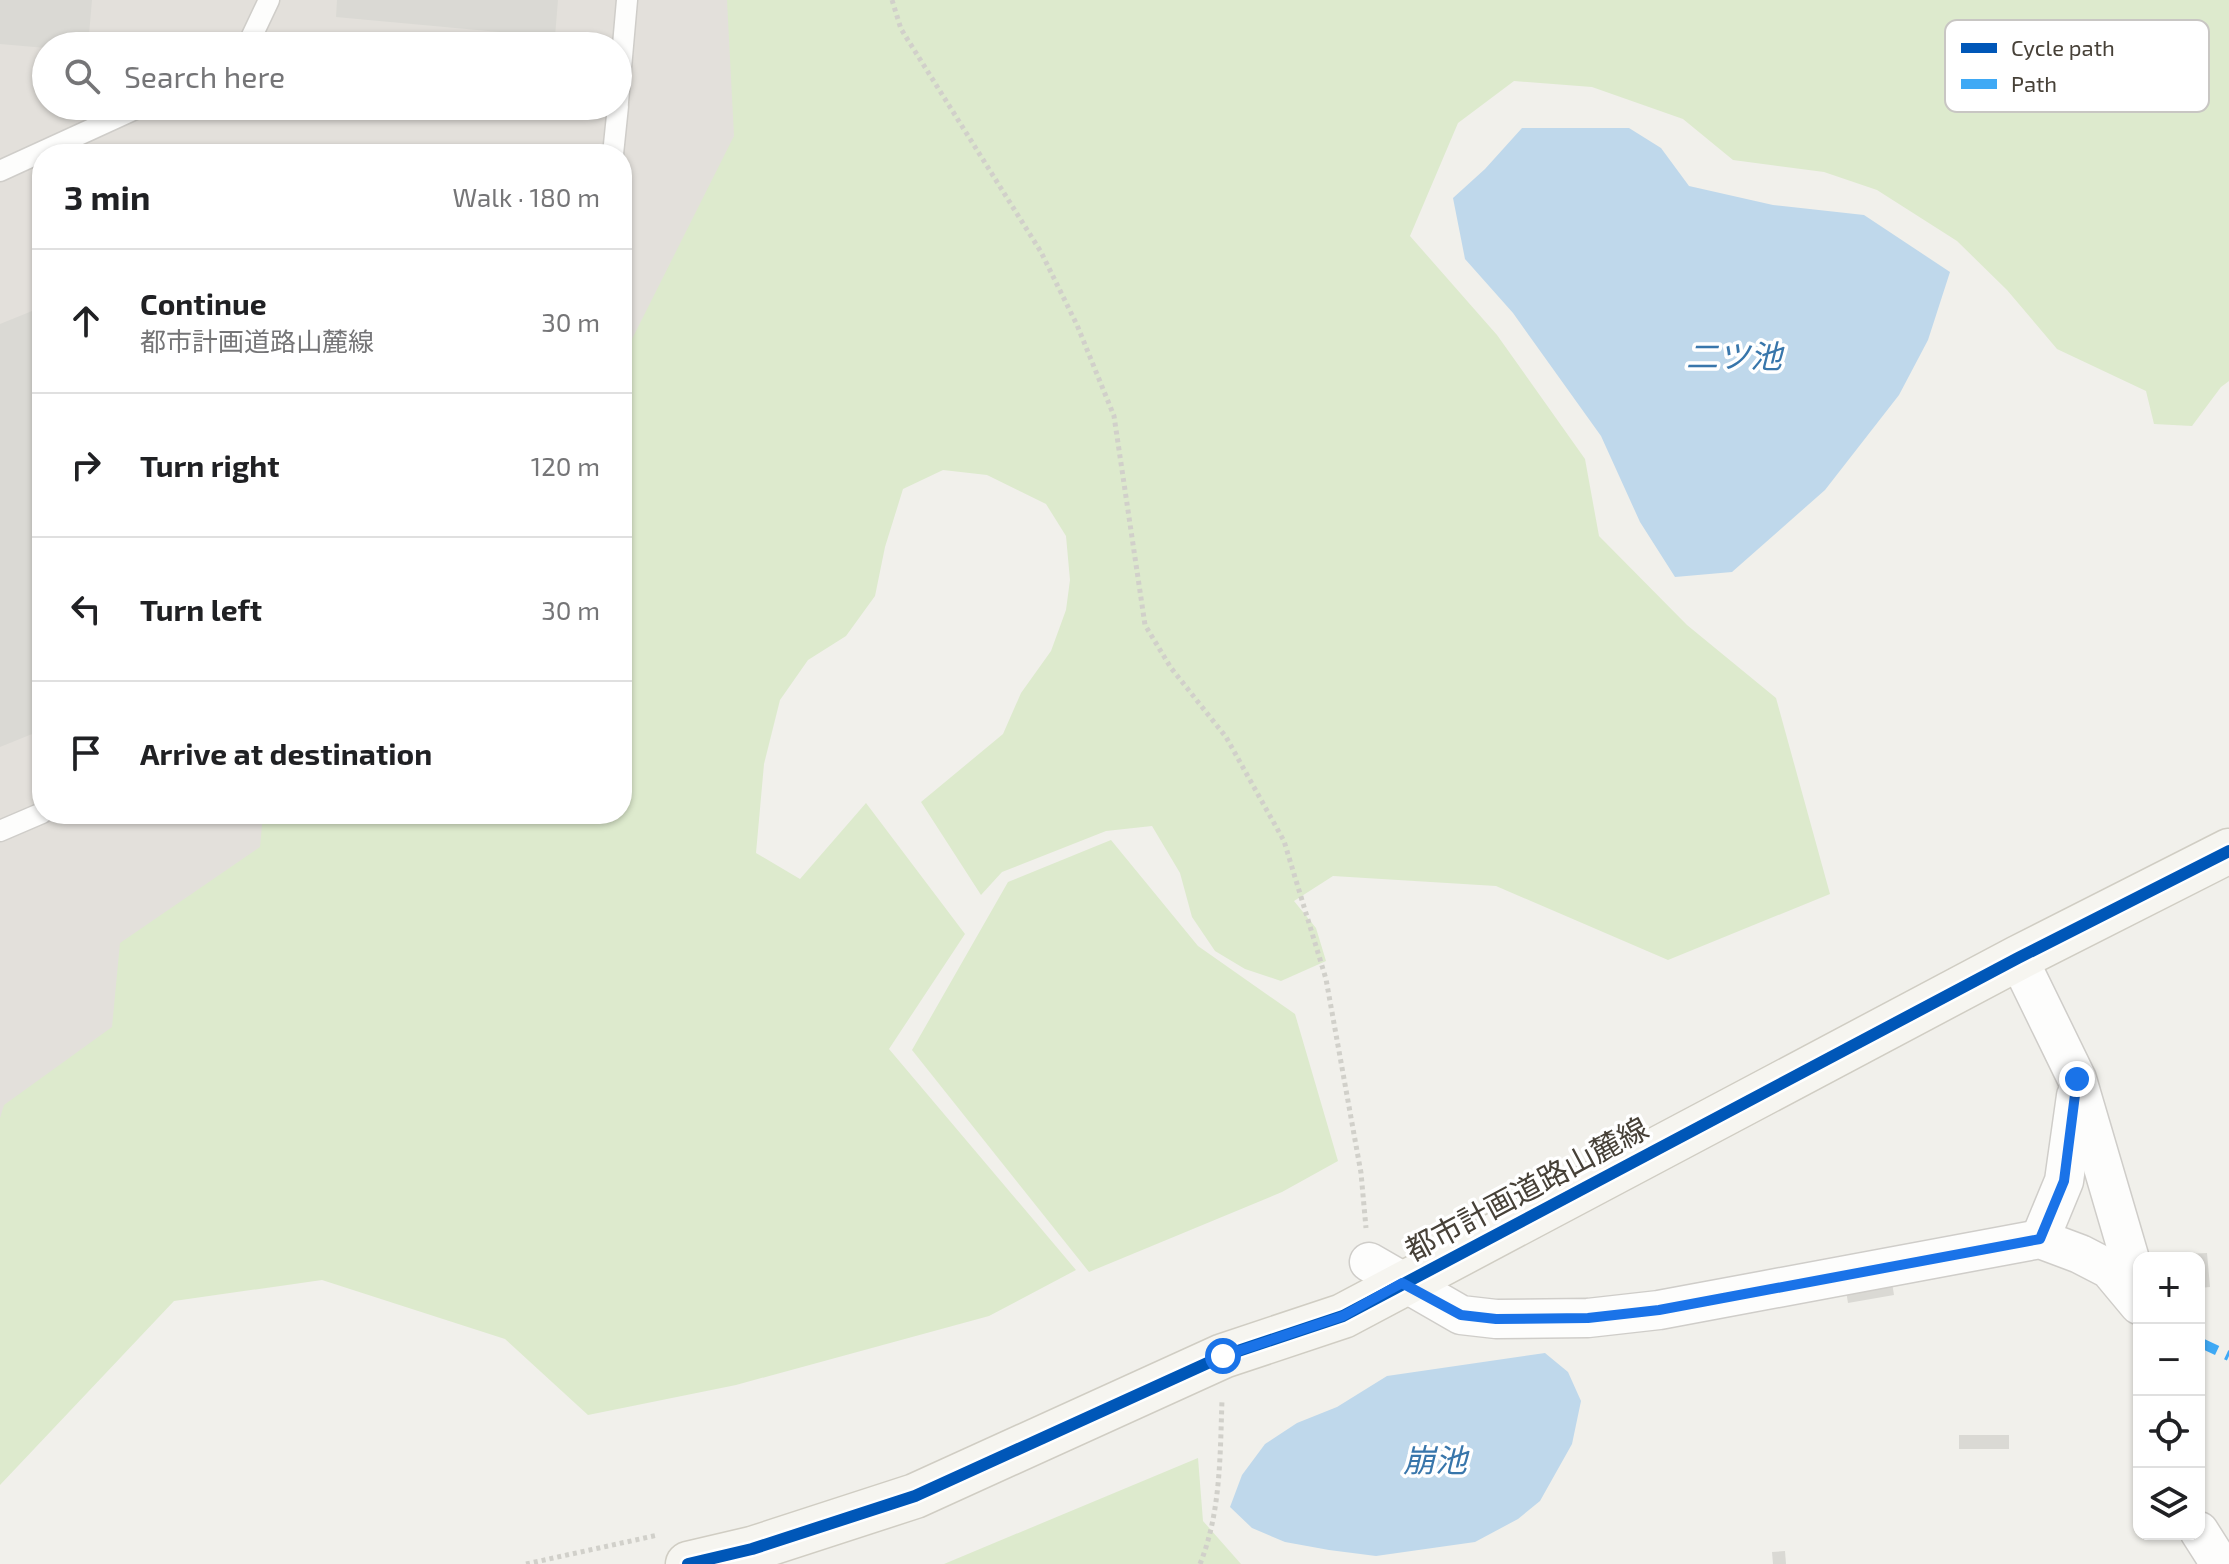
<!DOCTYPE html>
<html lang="en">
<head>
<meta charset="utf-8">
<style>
  :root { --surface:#fff; --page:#f6f6f6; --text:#202124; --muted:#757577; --line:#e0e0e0 }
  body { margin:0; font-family:"Exo 2","Noto Sans JP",sans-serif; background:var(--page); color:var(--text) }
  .controls { position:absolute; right:24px; bottom:24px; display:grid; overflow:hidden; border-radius:16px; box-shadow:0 2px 6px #0004 }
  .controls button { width:72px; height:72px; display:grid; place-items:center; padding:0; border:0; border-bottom:2px solid var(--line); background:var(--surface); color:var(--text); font:40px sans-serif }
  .stop { position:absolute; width:24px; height:24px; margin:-18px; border:6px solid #1a73e8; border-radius:50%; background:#fff }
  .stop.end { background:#1a73e8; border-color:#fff; box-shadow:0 2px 8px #0008 }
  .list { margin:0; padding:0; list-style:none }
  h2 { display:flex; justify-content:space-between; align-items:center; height:104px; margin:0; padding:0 32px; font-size:34px }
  h2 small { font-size:26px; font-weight:400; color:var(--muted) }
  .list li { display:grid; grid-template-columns:52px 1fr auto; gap:24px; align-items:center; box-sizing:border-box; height:144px; padding:0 32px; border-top:2px solid var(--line) }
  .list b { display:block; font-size:30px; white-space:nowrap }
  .list p { margin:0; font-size:26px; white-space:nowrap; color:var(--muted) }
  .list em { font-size:26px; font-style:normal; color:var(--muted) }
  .icon { flex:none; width:44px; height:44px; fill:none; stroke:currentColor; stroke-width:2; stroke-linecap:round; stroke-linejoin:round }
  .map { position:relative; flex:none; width:2229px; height:1564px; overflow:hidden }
  .search { position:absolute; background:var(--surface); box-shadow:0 2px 6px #0004; left:32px; top:32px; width:600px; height:88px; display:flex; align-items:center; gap:20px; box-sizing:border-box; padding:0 28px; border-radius:44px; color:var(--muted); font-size:30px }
  .panel { position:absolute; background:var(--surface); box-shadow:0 2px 6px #0004; left:32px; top:144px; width:600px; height:680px; border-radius:32px }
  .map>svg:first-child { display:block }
  .industrial { fill:#e3e0db; fill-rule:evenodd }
  .green { fill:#ddeacd }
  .water { fill:#bfd8eb }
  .building { fill:#dad9d4 }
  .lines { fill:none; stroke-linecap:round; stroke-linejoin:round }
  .lane-casing { stroke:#cfcdc9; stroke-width:23 }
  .street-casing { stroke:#cfcdc9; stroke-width:41 }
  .secondary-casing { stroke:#d0cdc3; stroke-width:47 }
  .path { stroke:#d1d0ca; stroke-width:5; stroke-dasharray:4 4; stroke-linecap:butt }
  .lane { stroke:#fdfdfc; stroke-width:20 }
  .street { stroke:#fdfdfc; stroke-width:38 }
  .secondary { stroke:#f6f5f0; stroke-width:44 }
  .quiet { stroke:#3fa9f5; stroke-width:10; stroke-dasharray:20 10; stroke-linecap:butt }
  .cycleway-casing { stroke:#fff; stroke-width:17 }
  .cycleway { stroke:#0057b8; stroke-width:12 }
  .route { stroke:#1a73e8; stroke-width:10 }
  .labels { text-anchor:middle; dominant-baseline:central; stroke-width:7; stroke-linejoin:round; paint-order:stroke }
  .street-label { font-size:30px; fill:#474138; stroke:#fff }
  .water-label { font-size:32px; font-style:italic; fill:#3876ab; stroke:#fff }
  .key { fill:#fff; stroke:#c8c6c3; stroke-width:2 }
  .key-label { font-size:22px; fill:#474138 }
</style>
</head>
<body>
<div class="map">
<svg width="2229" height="1564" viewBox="0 0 2229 1564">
  <rect width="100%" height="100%" fill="#f1f0eb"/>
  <path class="industrial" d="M0 0H753L735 416 622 526V154H42V814H325L0 1212ZM46 46H618V106H46Z"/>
  <g class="green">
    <path d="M727 0H2229V381L2221 387 2192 426 2154 424 2146 391 2057 349 2007 290 1957 241 1877 190 1824 172 1733 160 1683 119 1592 87 1514 81 1458 123 1410 236 1497 335 1585 459 1599 536 1687 625 1776 698 1830 894 1668 960 1496 886 1333 876 1294 901 1316 928 1326 961 1281 981 1245 969 1215 951 1192 917 1180 873 1152 826 1106 831 1002 872 981 895 921 802 1003 734 1021 693 1051 651 1066 610 1070 580 1066 536 1046 504 987 475 943 470 903 489 885 547 875 596 846 636 808 660 780 700 764 764 756 853 800 879 866 803 965 934 889 1049 1076 1270 989 1316 736 1385 588 1415 505 1339 322 1280 174 1301 0 1485V1118L4 1105 112 1027 120 943 260 847 263 814H622V359L734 136Z"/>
    <path d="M1111 840 1198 946 1295 1014 1338 1161 1282 1192 1089 1272 912 1050 1008 882Z"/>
    <path d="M1198 1458 1203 1521 1241 1564H944Z"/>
  </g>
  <g class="water">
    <path d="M1522 128H1629L1661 148 1689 186 1773 205 1864 215 1950 272 1928 340 1899 395 1825 490 1732 572 1675 577 1640 522 1601 436 1513 313 1465 259 1453 198 1485 169Z"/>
    <path d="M1545 1353 1568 1372 1581 1401 1572 1444 1540 1501 1518 1519 1475 1542 1376 1556 1329 1550 1285 1542 1252 1528 1230 1507 1242 1475 1265 1444 1297 1423 1337 1407 1387 1376Z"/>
  </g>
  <g class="building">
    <path d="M0 0H92L88 46H46V48L0 44Z"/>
    <path d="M337 0H558L555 37 336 17Z"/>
    <path d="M42 307V730L0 747V324Z"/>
    <path d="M2207 1253 2210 1287 2199 1288V1258H2185V1254Z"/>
    <path d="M1891 1276 1894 1295 1848 1303 1845 1285Z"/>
    <rect x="1959" y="1435" width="50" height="14"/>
    <path d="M1785 1551 1786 1564H1773L1772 1552Z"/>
  </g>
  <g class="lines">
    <defs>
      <g id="lane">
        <path d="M244 46 251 38 269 0"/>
        <path d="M618 102 627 0"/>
        <path d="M613 154 618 106"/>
        <path d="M0 171 142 106"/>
        <path d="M0 831 42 813"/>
      </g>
      <g id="street">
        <path d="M2018 958 2077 1079 2139 1290"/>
        <path d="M2040 1239 2064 1181 2076 1096"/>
        <path d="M1369 1262 1461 1315 1496 1319 1588 1318 1659 1310 2040 1239 2080 1254 2109 1269 2139 1305"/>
        <path d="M2199 1531 2220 1564"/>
      </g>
      <path id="secondary" d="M688 1564 752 1549 915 1496 1223 1356 1343 1316 2018 958 2229 851"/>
    </defs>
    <use href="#lane" class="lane-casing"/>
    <use href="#street" class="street-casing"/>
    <use href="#secondary" class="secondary-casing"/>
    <g class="path">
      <path d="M892 0 901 29 1041 252 1077 325 1114 416 1145 625 1171 668 1226 737 1284 841 1326 979 1361 1173 1366 1228"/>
      <path d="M526 1564 658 1535"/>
      <path d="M1200 1564C1221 1512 1220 1455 1222 1400"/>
    </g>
    <use href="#lane" class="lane"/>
    <use href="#street" class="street"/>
    <use href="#secondary" class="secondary"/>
    <path class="quiet" d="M2199 1342 2229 1356"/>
    <defs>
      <path id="cycleway" d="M688 1564 752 1549 915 1496 1223 1356 1343 1316 2018 958 2229 851"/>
    </defs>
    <use href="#cycleway" class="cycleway-casing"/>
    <use href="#cycleway" class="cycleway"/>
  </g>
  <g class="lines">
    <path class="route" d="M1223 1356 1343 1316 1402 1283 1461 1315 1496 1319 1588 1318 1659 1310 2040 1239 2064 1181 2077 1079"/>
  </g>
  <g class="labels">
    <g class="street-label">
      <text transform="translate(1526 1188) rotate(-28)">都市計画道路山麓線</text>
    </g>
    <g class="water-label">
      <text x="1734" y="355">二ツ池</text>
      <text x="1435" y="1459">崩池</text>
    </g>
  </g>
  <rect x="1945" y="20" width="264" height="92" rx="12" class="key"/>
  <rect x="1961" y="43" width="36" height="10" fill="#0057b8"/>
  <rect x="1961" y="79" width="36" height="10" fill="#3fa9f5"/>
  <g class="key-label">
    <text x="2011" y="56">Cycle path</text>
    <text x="2011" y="92">Path</text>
  </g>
</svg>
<div class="controls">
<button>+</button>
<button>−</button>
<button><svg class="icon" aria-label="locate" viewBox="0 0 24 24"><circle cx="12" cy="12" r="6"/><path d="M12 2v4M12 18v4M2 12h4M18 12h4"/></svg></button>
<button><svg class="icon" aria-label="layers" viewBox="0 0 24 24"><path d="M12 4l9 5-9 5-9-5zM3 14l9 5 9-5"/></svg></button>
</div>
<div class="stop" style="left:1223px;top:1356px"></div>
<div class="stop end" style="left:2077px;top:1079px"></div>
<div class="search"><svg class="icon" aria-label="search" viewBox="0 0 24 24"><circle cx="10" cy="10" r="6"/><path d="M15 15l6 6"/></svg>Search here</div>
<section class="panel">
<h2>3 min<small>Walk · 180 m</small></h2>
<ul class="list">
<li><svg class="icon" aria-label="ahead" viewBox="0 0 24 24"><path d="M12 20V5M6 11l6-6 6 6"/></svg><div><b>Continue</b><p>都市計画道路山麓線</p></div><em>30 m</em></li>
<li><svg class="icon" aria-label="right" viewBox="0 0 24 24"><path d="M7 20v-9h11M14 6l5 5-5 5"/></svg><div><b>Turn right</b></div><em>120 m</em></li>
<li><svg class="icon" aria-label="left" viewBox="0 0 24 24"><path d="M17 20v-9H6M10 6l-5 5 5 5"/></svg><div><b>Turn left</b></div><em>30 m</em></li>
<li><svg class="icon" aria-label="arrive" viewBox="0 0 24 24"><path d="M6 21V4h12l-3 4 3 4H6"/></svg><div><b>Arrive at destination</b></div></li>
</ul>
</section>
</div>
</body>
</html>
